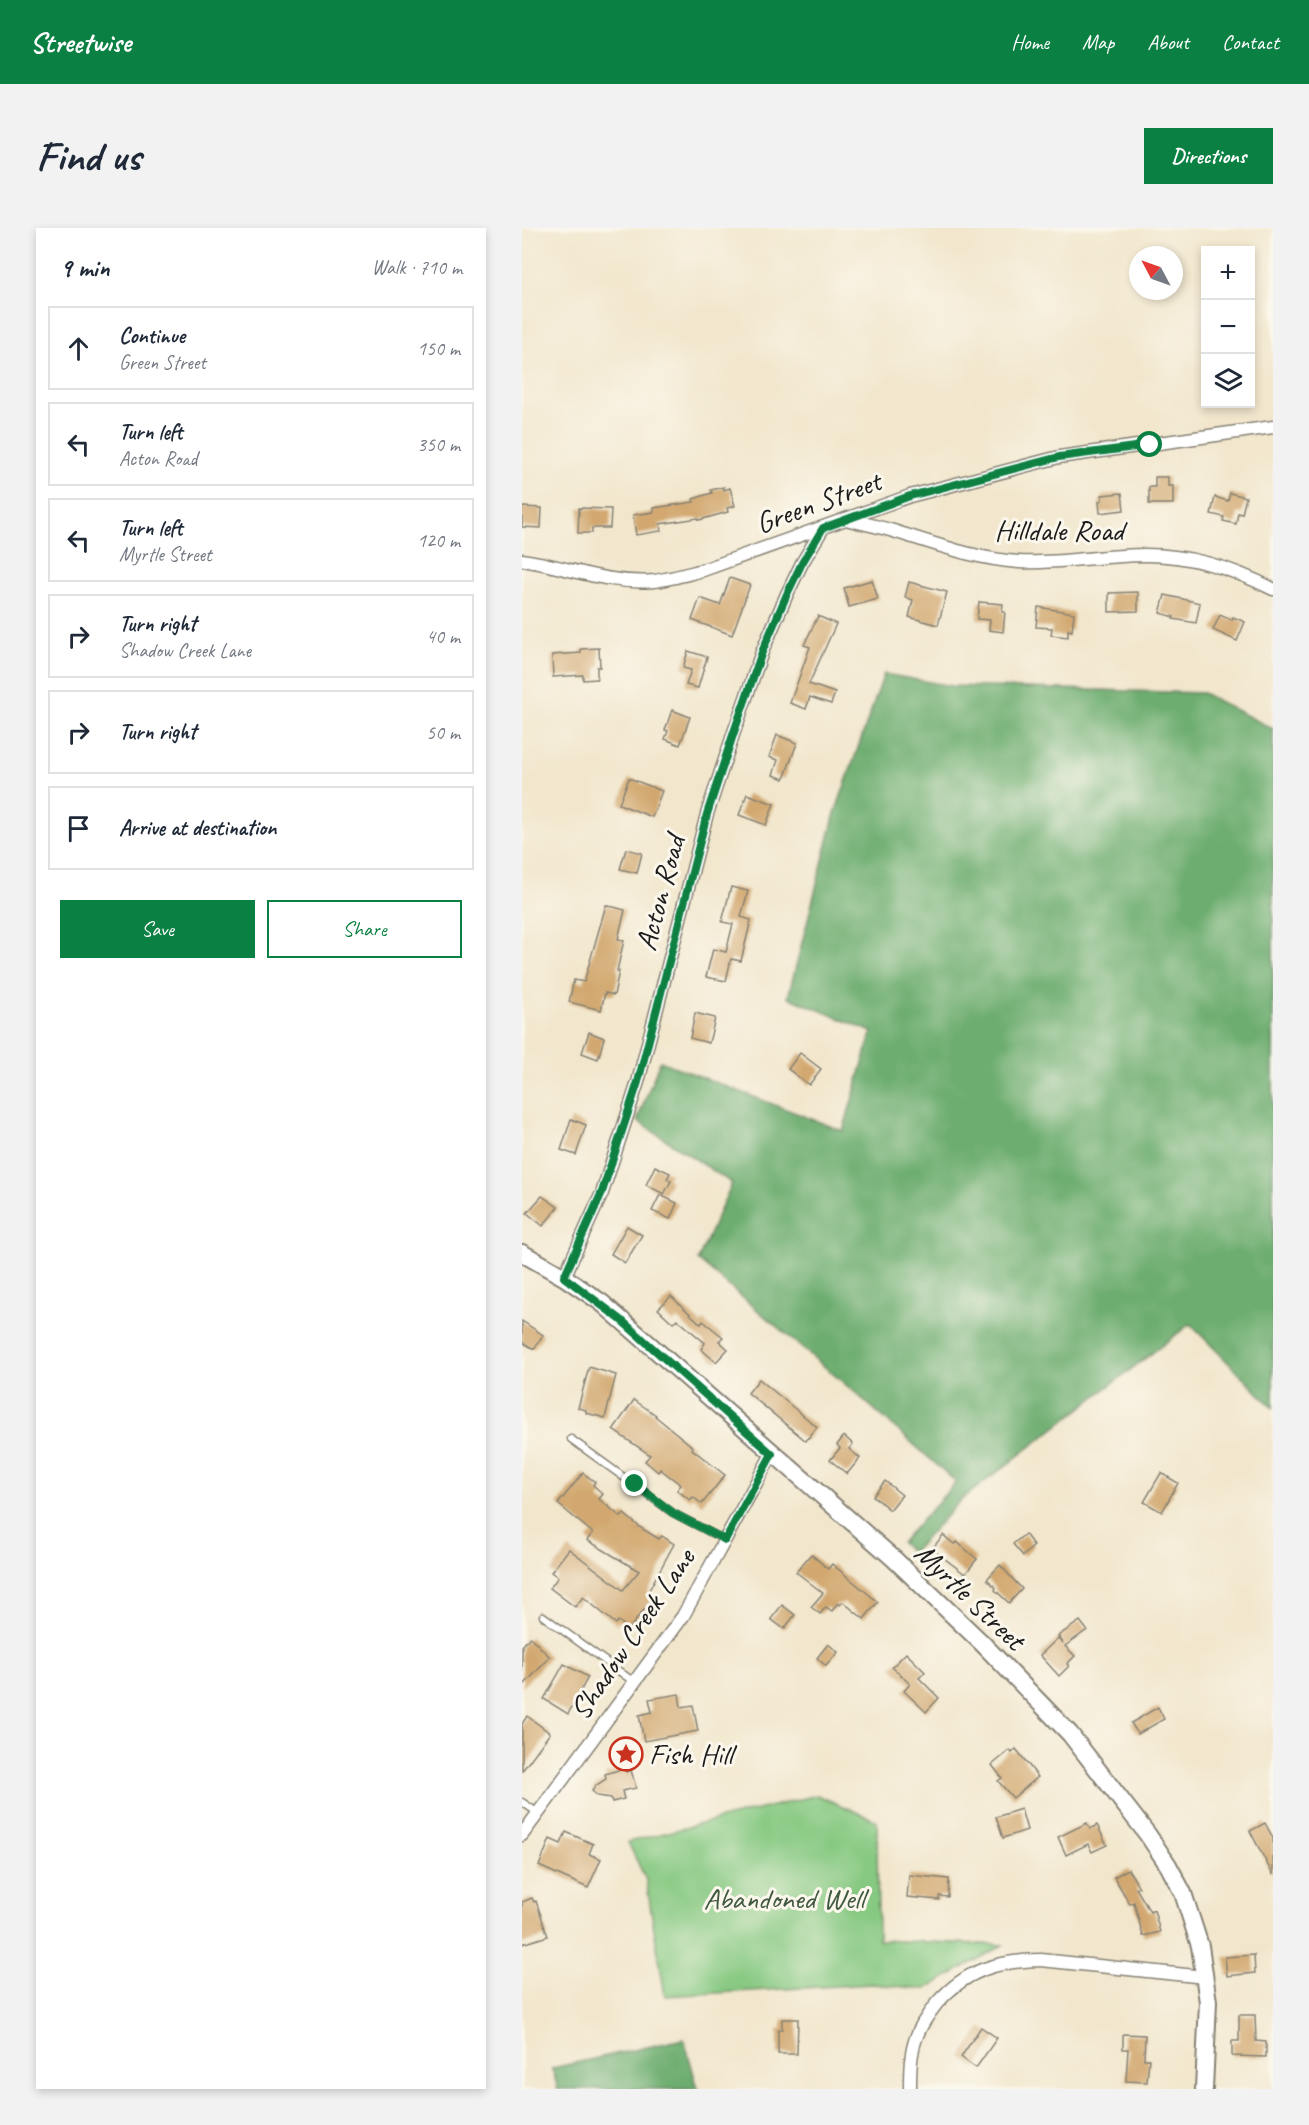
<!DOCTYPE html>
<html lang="en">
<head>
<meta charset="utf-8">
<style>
  :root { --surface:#fff; --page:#f2f2f3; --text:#1f2937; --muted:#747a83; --line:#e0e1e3; --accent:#0b8043 }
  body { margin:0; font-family:Caveat,sans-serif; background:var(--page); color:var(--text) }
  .controls { position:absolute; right:18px; top:18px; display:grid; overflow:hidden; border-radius:0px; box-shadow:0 3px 9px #0003 }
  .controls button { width:54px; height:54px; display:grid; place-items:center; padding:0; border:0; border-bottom:2px solid var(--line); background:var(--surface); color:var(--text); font:30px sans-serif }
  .compass { position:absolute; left:607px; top:18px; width:54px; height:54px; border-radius:50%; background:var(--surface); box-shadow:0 3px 9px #0003; rotate:311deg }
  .stop { position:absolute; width:18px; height:18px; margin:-14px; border:4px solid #0b8043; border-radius:50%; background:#fff }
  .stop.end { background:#0b8043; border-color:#fff; box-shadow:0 2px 6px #0008 }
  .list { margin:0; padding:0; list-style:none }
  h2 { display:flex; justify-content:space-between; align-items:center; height:78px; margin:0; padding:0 24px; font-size:26px }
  h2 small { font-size:20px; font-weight:400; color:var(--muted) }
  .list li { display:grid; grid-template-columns:39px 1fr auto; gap:18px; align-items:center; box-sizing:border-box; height:84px; margin:0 12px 12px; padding:0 12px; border:2px solid var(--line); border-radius:0px }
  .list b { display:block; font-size:22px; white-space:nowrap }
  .list p { margin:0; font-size:20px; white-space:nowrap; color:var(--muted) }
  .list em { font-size:20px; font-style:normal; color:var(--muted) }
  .actions { display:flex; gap:12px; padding:18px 24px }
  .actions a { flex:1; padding:14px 0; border:2px solid var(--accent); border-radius:0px; text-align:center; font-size:21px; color:var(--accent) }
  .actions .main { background:var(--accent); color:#fff }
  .icon { flex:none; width:33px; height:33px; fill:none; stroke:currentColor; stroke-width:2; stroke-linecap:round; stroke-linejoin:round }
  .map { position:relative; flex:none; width:751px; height:1861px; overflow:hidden; border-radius:0px }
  header { display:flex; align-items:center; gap:36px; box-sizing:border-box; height:84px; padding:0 30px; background:var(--accent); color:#fff }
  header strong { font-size:28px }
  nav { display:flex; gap:33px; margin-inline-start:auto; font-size:21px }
  .intro { display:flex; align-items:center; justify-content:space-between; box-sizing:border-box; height:144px; padding:0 36px }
  h1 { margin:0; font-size:42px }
  .button { padding:15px 27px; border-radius:0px; background:var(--accent); color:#fff; font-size:21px; font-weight:700 }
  main { display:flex; gap:36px; padding:0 36px }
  aside { flex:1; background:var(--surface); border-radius:0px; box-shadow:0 3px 9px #0003 }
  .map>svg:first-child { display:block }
  .green { fill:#87c982; stroke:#52724f; stroke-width:1.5 }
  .forest { fill:#6dad70; stroke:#446446; stroke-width:1.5 }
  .building { fill:#d2a86f }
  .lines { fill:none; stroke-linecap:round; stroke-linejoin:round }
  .lane-casing { stroke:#878274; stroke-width:9 }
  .street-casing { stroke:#878274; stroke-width:15 }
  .secondary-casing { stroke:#878274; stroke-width:20 }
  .lane { stroke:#fff; stroke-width:6 }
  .street { stroke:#fff; stroke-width:12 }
  .secondary { stroke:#fff; stroke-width:16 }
  .route { stroke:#0b8043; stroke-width:8 }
  .labels { text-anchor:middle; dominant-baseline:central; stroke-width:6; stroke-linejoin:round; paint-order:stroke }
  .street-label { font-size:30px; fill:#1c1c1c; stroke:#fbf7ec }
  .poi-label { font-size:30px; fill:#1c1c1c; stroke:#fbf7ec; text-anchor:start }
  .park-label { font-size:30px; fill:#415940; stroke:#fbf7ec }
</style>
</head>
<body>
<header>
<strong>Streetwise</strong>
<nav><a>Home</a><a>Map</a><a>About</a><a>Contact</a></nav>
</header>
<div class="intro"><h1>Find us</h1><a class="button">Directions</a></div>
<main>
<aside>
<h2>9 min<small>Walk · 710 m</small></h2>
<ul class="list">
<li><svg class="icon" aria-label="ahead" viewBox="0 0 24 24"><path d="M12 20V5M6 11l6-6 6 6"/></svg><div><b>Continue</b><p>Green Street</p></div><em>150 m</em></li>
<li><svg class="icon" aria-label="left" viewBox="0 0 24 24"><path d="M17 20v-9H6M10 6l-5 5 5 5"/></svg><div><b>Turn left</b><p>Acton Road</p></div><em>350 m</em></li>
<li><svg class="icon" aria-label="left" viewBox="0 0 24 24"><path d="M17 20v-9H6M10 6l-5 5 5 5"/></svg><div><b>Turn left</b><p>Myrtle Street</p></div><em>120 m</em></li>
<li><svg class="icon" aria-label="right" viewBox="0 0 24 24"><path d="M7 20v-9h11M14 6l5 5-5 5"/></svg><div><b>Turn right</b><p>Shadow Creek Lane</p></div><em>40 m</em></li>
<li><svg class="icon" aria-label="right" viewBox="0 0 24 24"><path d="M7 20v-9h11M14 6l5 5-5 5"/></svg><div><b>Turn right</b></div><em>50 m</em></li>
<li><svg class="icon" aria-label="arrive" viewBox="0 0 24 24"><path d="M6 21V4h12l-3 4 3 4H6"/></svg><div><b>Arrive at destination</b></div></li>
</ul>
<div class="actions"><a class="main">Save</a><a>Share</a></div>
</aside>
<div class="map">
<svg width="751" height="1861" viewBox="0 0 751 1861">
  <rect width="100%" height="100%" fill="#fbf7ec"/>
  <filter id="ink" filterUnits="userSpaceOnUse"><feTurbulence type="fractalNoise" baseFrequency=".0167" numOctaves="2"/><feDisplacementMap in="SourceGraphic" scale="12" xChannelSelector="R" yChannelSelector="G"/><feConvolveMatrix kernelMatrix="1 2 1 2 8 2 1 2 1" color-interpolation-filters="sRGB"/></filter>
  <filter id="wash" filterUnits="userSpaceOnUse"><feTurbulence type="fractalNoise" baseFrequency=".008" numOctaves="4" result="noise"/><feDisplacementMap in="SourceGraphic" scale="24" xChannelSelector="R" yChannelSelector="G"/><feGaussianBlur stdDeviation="1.35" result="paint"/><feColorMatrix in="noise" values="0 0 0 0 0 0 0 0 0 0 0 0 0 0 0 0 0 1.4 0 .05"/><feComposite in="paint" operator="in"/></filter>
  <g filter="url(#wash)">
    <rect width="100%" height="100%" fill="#f2e7cd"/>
    <path class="green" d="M295 1567 355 1593 356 1712 481 1717 404 1761 350 1756 143 1768 124 1652 106 1614Z"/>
    <g class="forest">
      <path d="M362 446 430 458 681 465 751 501V1180L668 1096 439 1272 390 1325 379 1315 434 1254 336 1167 176 1032 210 955 115 893 138 833 321 903 350 804 266 769 313 585Z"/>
      <path d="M162 1811 176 1861H36L30 1840Z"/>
    </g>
    <g id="blocks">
      <g class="building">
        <path d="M633 249H646V258H651V276H627V259H633Z"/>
        <path d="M202 259V262L208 260 213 278 205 280 206 284 177 292 176 290 138 296 139 303 114 307 111 287 132 284V280L172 274 171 271 190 265 189 262Z"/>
        <path d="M600 265 602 282 578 285 577 273 580 272V267Z"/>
        <path d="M708 265 724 269 720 286 716 285 714 296 701 293 702 289 689 286 693 269 706 273Z"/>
        <path d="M0 279 20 280 19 300 0 299Z"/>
        <path d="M57 280 89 281 88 300H70V305H56Z"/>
        <path d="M208 350 228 357 210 407 170 392 178 370 198 377Z"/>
        <path d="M350 352 356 371 327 379 322 360Z"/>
        <path d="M387 354 425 364 416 397 387 389 391 372 383 369Z"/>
        <path d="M616 364V383L587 384V365Z"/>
        <path d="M643 367 678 375 674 395 651 391 652 389 638 385Z"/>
        <path d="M457 374 481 376 480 384H483L481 404 467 402 468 392 455 391Z"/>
        <path d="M516 379 552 385 550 403 546 402V409L529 407 530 400 514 399Z"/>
        <path d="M698 387 710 392 711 389 723 394 715 413 691 402Z"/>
        <path d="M296 388 314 396 287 456 313 465 309 476 288 469 284 481 268 475 288 419 282 417Z"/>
        <path d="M77 420 78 439H75V451L61 452V447L31 449 30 427 59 425V421Z"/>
        <path d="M166 423 185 429 176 460 164 457 169 442 161 440Z"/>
        <path d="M150 482 168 489 158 517 143 511 146 503 143 502Z"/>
        <path d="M255 507 275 515 262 551 251 547 256 532 247 529Z"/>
        <path d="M107 550 140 563 130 589 97 576Z"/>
        <path d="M225 566 252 576 244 597 217 587Z"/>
        <path d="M104 621 120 625 115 645 98 641Z"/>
        <path d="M209 659 226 663 219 689 229 692 219 733 209 731 204 753 184 749 191 721 204 724 211 696 200 694Z"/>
        <path d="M84 677 103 682 96 711 102 712 95 743H97L92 767 83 765 79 782 47 774 52 752 62 754Z"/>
        <path d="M173 785 193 790 187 815 168 810Z"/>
        <path d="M67 804 82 810 76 831 60 825Z"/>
        <path d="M278 825 299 841 287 857 266 841Z"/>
        <path d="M49 891 64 897 54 927 39 922Z"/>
        <path d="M133 938 148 945 145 951 149 953 142 966 124 957Z"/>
        <path d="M138 967 155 975 148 991 130 983Z"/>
        <path d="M20 968 36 979 21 998 5 985Z"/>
        <path d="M105 998 120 1007 103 1035 89 1026Z"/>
        <path d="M149 1068 179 1096 181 1093 201 1109 197 1113 206 1121 194 1134 179 1121 183 1115 155 1091 151 1095 136 1081Z"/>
        <path d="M0 1093 21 1107 12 1121 0 1114Z"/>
        <path d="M67 1139 94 1147 83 1190 64 1185V1182L56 1180Z"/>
        <path d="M237 1151 295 1199 284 1213 226 1165Z"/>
        <path d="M112 1172 134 1187 133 1188 171 1219 170 1221 203 1247 180 1276 171 1269 168 1272 155 1262 159 1257 138 1241 136 1244 123 1233 128 1227 91 1202Z"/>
        <path d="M322 1208 331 1216 327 1221 338 1230 325 1246 308 1232 318 1220 315 1217Z"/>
        <path d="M61 1245 73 1254 71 1257 81 1266 77 1271 99 1289 102 1286 119 1300 137 1311 140 1308 152 1316 126 1364 132 1369 107 1401 96 1393 94 1396 61 1369 53 1379 28 1360 36 1349 29 1344 47 1321 101 1362 117 1343 65 1312 71 1305 36 1276Z"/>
        <path d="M639 1245 656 1255 640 1284 622 1274Z"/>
        <path d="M363 1253 380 1267 368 1282 351 1268Z"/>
        <path d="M503 1306 512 1318 501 1328 491 1316Z"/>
        <path d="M421 1307 432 1316 435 1314 455 1331 443 1346 410 1321Z"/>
        <path d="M289 1326 306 1341 310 1336 356 1374 342 1391 321 1374 318 1377 316 1375 310 1383 304 1379 298 1386 289 1379 301 1365 274 1344Z"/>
        <path d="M478 1337 500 1361 487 1375 473 1362 474 1360 465 1351Z"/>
        <path d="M260 1377 273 1387 262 1401 249 1391Z"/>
        <path d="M558 1393 565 1402 543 1418 553 1428 545 1436 547 1438 537 1448 518 1427 536 1410 541 1415 536 1408Z"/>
        <path d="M8 1409 28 1429 0 1459V1418Z"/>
        <path d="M306 1416 316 1424 304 1438 295 1430Z"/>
        <path d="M384 1425 403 1444 397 1450 417 1470 404 1484 382 1463 388 1456 370 1439Z"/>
        <path d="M42 1436 66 1449 46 1486 22 1471Z"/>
        <path d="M157 1466 159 1479 171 1477 176 1503 122 1513 117 1487 130 1484 127 1471Z"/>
        <path d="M636 1479 642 1491 616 1506 609 1495Z"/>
        <path d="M5 1488 28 1505 0 1543V1496Z"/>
        <path d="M494 1521 516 1549 491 1570 476 1553 480 1550 470 1537 488 1522 490 1525Z"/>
        <path d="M103 1540 104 1544 109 1542 114 1560 100 1563 102 1571 90 1574 89 1570 75 1568 70 1563 73 1558 84 1551 83 1546Z"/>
        <path d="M499 1581 505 1602 481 1610 474 1589Z"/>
        <path d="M565 1595 568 1601 575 1597 585 1617 570 1624 566 1616 544 1627 536 1609Z"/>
        <path d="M743 1595 751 1610V1647L728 1603Z"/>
        <path d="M44 1604 71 1616 67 1626 79 1631 66 1660 17 1638 28 1611 39 1616Z"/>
        <path d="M606 1641 617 1659 614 1660 628 1684 632 1682 638 1704 621 1708 612 1674 608 1676 592 1649Z"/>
        <path d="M387 1647 427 1651 426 1669 417 1668V1672L385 1669Z"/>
        <path d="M10 1670 12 1674 14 1673 26 1708 0 1716V1674Z"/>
        <path d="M732 1727 733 1745 705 1748 703 1729Z"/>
        <path d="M717 1787H733L734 1813 744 1814V1829L710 1828V1813H717Z"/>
        <path d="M260 1791H276L275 1826H256V1802L260 1801Z"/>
        <path d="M459 1799 475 1810 454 1840 439 1829Z"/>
        <path d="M601 1806 623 1807 622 1831H627L625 1854 604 1853 606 1821H601Z"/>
      </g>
    </g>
  </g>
  <g filter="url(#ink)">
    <use href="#blocks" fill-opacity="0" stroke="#878274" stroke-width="1.5"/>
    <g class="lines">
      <defs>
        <g id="lane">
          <path d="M49 1211 151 1285 203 1312"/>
          <path d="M21 1388 112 1454"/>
          <path d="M0 1574 16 1585"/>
        </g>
        <g id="street">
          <path d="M324 291C339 295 354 298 368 302 411 315 452 331 497 334 539 336 582 327 624 327 669 327 712 341 751 361"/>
          <path d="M0 332C44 338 86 357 132 353 148 351 165 346 181 342L388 268 537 229 751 199"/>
          <path d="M42 1049 80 965 116 854 185 586 212 504 240 424 265 366 280 335 301 300"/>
          <path d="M0 1607 161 1388 250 1226"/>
          <path d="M388 1861C388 1844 388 1827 394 1810 398 1798 407 1785 415 1775 445 1741 476 1733 519 1732L683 1749"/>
        </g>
        <path id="secondary" d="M0 1025 42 1049 80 1075 371 1330 460 1415 548 1506 626 1607 646 1637 661 1665 678 1718 686 1774 682 1861"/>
      </defs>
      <use href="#lane" class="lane-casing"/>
      <use href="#street" class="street-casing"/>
      <use href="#secondary" class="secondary-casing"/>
      <use href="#lane" class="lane"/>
      <use href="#street" class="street"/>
      <use href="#secondary" class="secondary"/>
    </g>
  </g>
  <g class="lines" filter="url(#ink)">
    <path class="route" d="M113 1256 151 1285 203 1312 250 1226 98 1091 42 1049 80 964 116 854 185 586 212 504 240 424 265 366 280 335 301 300 388 268 415 261 537 229 628 217"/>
  </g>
  <defs>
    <symbol id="sight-ring" viewBox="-11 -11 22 22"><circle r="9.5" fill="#fbf7ec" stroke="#c8321e" stroke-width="1.5"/><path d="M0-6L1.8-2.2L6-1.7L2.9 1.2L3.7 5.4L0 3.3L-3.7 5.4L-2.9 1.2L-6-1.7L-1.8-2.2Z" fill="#c8321e"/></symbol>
  </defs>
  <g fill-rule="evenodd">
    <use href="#sight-ring" x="85" y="1507" width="38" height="38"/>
  </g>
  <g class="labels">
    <g class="street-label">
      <text transform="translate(296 274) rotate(-20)">Green Street</text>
      <text x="537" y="302">Hilldale Road</text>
      <text transform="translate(138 665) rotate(-75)">Acton Road</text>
      <text transform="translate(448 1368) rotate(44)">Myrtle Street</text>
      <text transform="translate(110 1406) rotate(-56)">Shadow Creek Lane</text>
    </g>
    <g class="poi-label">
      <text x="127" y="1526">Fish Hill</text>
    </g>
    <g class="park-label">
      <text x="262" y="1670">Abandoned Well</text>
    </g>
  </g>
</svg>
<div class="controls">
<button>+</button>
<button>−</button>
<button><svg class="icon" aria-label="layers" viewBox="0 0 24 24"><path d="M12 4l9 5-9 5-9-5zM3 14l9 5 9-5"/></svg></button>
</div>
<svg class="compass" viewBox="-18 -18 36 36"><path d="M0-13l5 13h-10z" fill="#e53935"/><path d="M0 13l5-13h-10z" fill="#747a83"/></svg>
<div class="stop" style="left:628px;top:217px"></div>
<div class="stop end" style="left:113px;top:1256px"></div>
</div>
</main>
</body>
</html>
